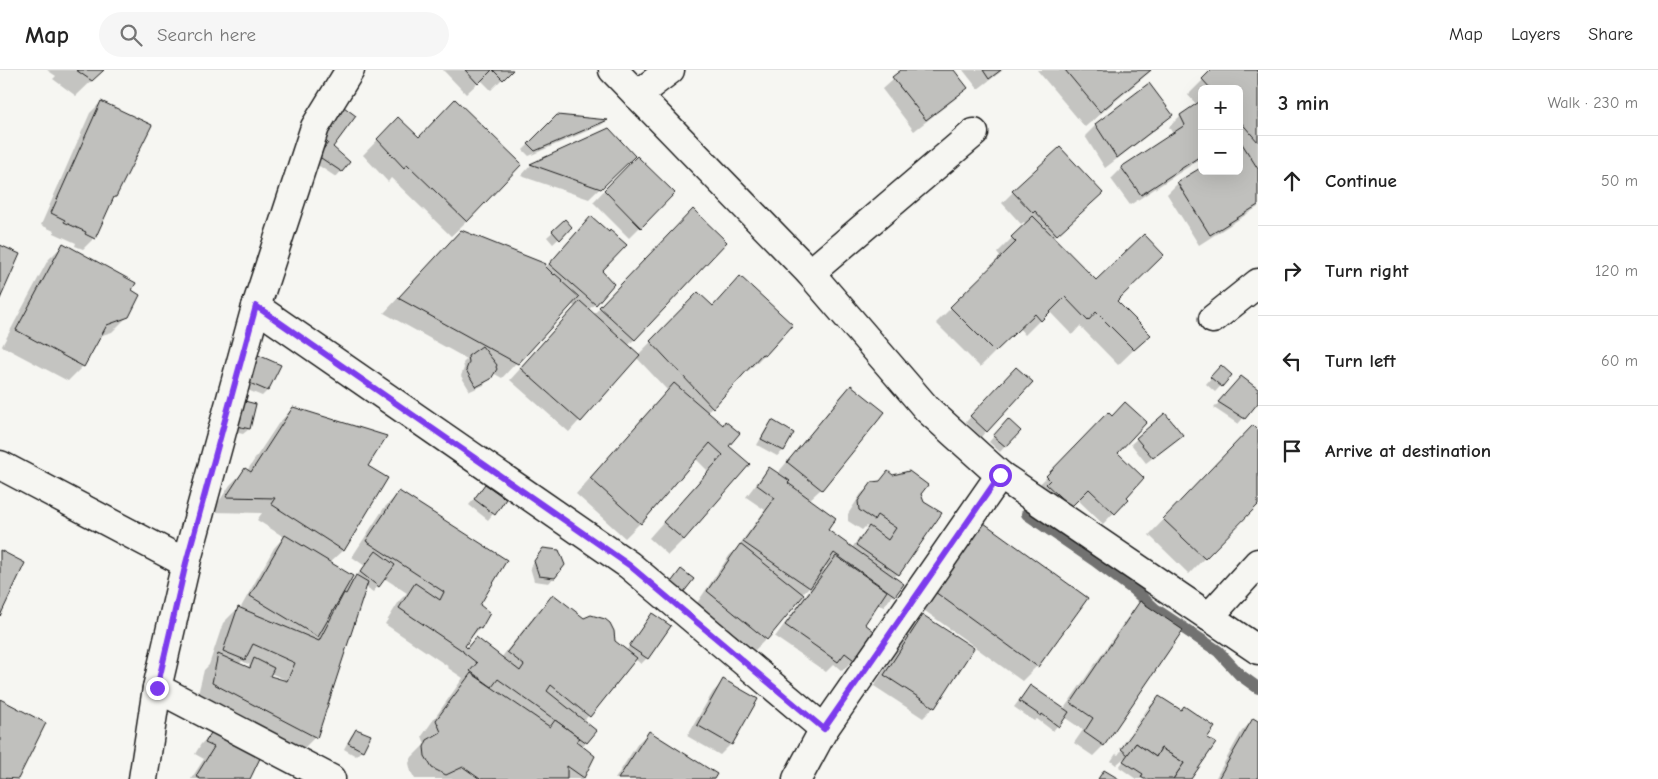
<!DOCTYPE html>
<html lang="en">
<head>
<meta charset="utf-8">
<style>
  :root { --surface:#fff; --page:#f6f6f6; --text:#222; --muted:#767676; --line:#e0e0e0 }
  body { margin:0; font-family:"Comic Neue",sans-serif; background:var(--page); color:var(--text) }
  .controls { position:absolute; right:15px; top:15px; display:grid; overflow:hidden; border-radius:8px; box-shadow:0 5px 20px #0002 }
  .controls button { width:45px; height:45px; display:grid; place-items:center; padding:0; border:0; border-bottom:1px solid var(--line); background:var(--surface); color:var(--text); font:25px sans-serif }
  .stop { position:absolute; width:15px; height:15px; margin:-11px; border:4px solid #7c3aed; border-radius:50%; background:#fff }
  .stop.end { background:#7c3aed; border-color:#fff; box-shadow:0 1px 5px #0008 }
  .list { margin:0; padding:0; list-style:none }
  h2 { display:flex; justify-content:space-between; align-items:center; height:65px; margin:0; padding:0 20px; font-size:21px }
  h2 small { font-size:16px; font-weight:400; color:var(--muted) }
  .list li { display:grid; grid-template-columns:32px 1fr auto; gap:15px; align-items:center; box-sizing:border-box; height:90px; padding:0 20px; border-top:1px solid var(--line) }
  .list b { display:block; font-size:19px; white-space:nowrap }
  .list em { font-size:16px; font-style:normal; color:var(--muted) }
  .icon { flex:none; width:28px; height:28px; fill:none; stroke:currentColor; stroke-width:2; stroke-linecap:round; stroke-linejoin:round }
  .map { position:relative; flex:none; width:1258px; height:709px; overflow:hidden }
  header { display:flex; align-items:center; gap:30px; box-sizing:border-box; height:70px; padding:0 25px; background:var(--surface); border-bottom:1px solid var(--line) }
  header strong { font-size:24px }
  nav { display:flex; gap:28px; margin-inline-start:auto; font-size:18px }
  .search { width:350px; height:45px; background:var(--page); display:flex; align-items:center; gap:12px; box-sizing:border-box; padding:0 18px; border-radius:28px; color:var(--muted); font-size:19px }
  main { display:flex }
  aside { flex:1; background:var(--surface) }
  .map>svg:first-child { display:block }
  .shadow { fill:#0003; fill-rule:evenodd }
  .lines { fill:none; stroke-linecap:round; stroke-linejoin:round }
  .stream { stroke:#727271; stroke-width:12 }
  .building { fill:#c0c0bd; stroke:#1c1c1c }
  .street-casing { stroke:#1c1c1c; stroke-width:31 }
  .street { stroke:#f6f6f2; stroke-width:28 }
  .route { stroke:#7c3aed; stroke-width:6 }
</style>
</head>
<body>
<header>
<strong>Map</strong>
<div class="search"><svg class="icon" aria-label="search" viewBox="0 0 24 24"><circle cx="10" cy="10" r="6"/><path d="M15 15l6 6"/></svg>Search here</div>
<nav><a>Map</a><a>Layers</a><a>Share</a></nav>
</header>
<main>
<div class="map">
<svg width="1258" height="709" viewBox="0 0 1258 709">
  <rect width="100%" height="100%" fill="#f6f6f2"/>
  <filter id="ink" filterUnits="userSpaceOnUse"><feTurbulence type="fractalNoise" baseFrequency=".02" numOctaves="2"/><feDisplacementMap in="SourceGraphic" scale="10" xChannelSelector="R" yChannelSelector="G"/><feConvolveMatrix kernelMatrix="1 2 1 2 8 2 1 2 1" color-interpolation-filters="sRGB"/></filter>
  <g filter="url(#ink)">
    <g class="shadow">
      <path d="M47 0H103L76 26 53 9 56 6Z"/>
      <path d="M443 0H511L491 20 481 10 466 24Z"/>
      <path d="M903 0H952L966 18 955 29 914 61 882 19Z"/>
      <path d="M963 0H1003L978 19Z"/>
      <path d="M1037 0H1152L1085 57Z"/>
      <path d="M1213 0H1258V137L1199 175 1167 124 1178 113 1202 98V101H1239V19H1202V88L1130 135 1111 109 1122 98 1173 64 1169 57 1180 46 1197 35 1188 25Z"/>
      <path d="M101 32 115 127 111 131 94 168 83 179 75 176 76 173 54 163V161L41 155 90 43Z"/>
      <path d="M1171 45 1160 56 1105 98 1085 66 1096 55Z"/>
      <path d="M557 46 606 51 601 55 529 86 523 80Z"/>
      <path d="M398 49 467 151 451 166 391 108 388 112 363 85Z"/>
      <path d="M331 55V77L349 92 336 107 313 92 323 79 317 73Z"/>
      <path d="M609 59 623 96 589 129 521 106 531 95Z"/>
      <path d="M637 87 674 123 629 168 593 132Z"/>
      <path d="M1013 122 1090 134 1053 168 1149 265 1118 295 1080 256 1072 265 1049 241 1025 265 1019 258 980 297 936 253 1001 188 997 183 1026 154 1024 152 1021 154 1002 133Z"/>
      <path d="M565 151 571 157 553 174 547 167Z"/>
      <path d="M682 152 726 173 628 276 638 285 698 224 764 285 749 300 747 299 707 342 727 376 748 394 683 470 668 485 649 468 708 401 695 388 640 453 625 468 576 424 668 321 636 287 569 362 510 310 576 237 571 234 502 308 493 303 484 315 470 321 461 306 464 298 463 293 467 289 384 243 446 177 545 198 580 159 600 202 595 234 588 240 593 245Z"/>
      <path d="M63 175 131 221 128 246 112 262 99 266 83 296 68 311 2 276 48 190Z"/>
      <path d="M279 295 267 321 262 326 233 314Z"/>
      <path d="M1216 302 1231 305 1215 322 1206 314Z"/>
      <path d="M1010 304 986 361 981 367 966 352Z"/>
      <path d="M1241 308 1258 320V331L1238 354 1214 338Z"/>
      <path d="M851 316 883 343 821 419 809 430 827 461 852 478 858 469 869 458 866 456 862 460 848 451V444L861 424 873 413H878L888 403 920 424 898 504 893 508 902 515 883 537 878 533 863 554 873 561 853 590 842 601 834 594 826 602 775 567 812 516 811 515 801 525 766 569 755 580 697 533 729 486 737 478 765 440 746 427 759 410 770 399 777 404 840 327ZM825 495 827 497 821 502 820 501Z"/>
      <path d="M234 330 249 359 243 364 222 359Z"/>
      <path d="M293 338 366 396 343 480 329 493 347 516 365 496 352 487 384 438 399 423 478 535 480 558 468 570 464 576 466 578 476 569 501 588 538 541 554 526 626 581 647 550 669 556 647 588 641 594 635 589 583 652 586 672 582 677 593 686 582 709H415L411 702 409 693 412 687 425 674 422 666 463 608 448 598 449 597 385 554 400 530 407 523 384 508 373 522 365 516 315 667 300 682 197 628 204 600 209 595 223 553 238 538 240 539 274 478 284 467 257 450 262 443 212 442 230 415 245 400 247 401 278 354ZM242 591 250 595 247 598 239 594ZM270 603 284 609 283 611 269 607Z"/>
      <path d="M1108 344 1125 427 1127 429 1103 454 1077 429 1059 448 1036 418Z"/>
      <path d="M1165 345 1176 370 1146 393 1131 374Z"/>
      <path d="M772 351 793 364 783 381 777 386 757 375 767 357Z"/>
      <path d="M1003 356 1019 361 1000 382 989 372Z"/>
      <path d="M1253 357 1258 362V433L1189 504 1149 465Z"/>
      <path d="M485 416 504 430 488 450 469 435Z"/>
      <path d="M984 455 1037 596 1022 611 921 538 969 470Z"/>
      <path d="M544 479 554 507 549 513 534 511 530 497Z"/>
      <path d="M1140 533 1104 675 1093 686 1074 673 1083 660 1064 647 1053 661 1037 649 1034 651 1014 637 1030 616 1063 640 1130 544Z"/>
      <path d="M923 547 934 637 923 648 874 616 912 558Z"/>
      <path d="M724 611 731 674 720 685 687 666 713 622Z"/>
      <path d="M1159 627 1206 668 1189 709H1136L1119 697 1125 689 1124 688 1116 695 1111 691 1148 638ZM1149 638H1152L1118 685 1116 684Z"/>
      <path d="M1253 650 1258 653V709H1215L1242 661Z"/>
      <path d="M357 660 362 680 356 686 344 679 351 666Z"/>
      <path d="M649 662 713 709H615L638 673Z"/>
      <path d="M212 663 219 667 224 663 248 709H191L204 689 195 684 201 674Z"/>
    </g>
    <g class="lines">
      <path class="stream" d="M1027 444 1094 490 1134 520 1155 539 1218 581 1240 605 1258 618"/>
    </g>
    <g class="building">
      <path d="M76 0H104L92 11Z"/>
      <path d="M465 0H492L478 14Z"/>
      <path d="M493 0H513L503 10Z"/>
      <path d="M901 0H954L968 18 926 50 892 7Z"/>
      <path d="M983 0H1001L989 9Z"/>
      <path d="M1065 0H1151L1100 42Z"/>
      <path d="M1211 0H1258V72L1239 50V19H1211L1202 9Z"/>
      <path d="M1149 13 1173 45 1117 88 1095 54Z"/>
      <path d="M455 29 522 94 467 152 407 94 404 98 377 69 398 47 419 67Z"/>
      <path d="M1202 30V85L1141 125 1121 97 1185 55 1180 45Z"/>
      <path d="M101 31 152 55 116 127H114L95 169 85 164 86 162 64 152 65 150 51 143Z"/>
      <path d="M340 34 356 46 333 77 350 92 342 102 318 86 328 73 321 67Z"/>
      <path d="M557 45 608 50 535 81 528 74Z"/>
      <path d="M609 58 635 86 601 119 530 94Z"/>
      <path d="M1241 72 1258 99V135L1210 165 1177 112 1202 97V101H1239V73Z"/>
      <path d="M1060 77 1103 123 1057 165 1035 141 1033 143 1012 121Z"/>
      <path d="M637 86 675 123 641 158 604 120Z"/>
      <path d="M693 139 727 172 635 270 599 237Z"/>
      <path d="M591 146 609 162 610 160 627 175 602 201 614 214 596 235 549 194Z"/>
      <path d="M1033 146 1096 210 1144 164 1164 185 1117 231 1151 265 1134 280 1096 242 1088 251 1065 227 1041 251 1035 244 995 282 950 237 1016 172 1011 167Z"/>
      <path d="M565 149 572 157 560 170 552 161Z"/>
      <path d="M461 160 546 194 545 196 554 205 555 204 562 210 561 211 579 227 518 294 398 228Z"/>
      <path d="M63 173 136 213 132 220 140 225 129 247 107 255 84 297 16 260Z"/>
      <path d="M0 175 20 184 0 229Z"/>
      <path d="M740 206 793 255 765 286 762 284 713 338 650 271 698 222 713 236Z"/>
      <path d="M580 231 640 285 581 352 520 298Z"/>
      <path d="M482 276 497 295 496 297 497 299 491 309 476 317 466 300 469 292 468 286Z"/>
      <path d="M249 281 281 295 268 321 238 308Z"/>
      <path d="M1221 295 1232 305 1222 317 1210 307Z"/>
      <path d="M1016 297 1033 312 987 362 970 346Z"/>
      <path d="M1241 306 1258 319V333L1245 349 1218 332Z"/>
      <path d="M674 313 723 355 725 351 740 363 729 376 750 394 684 470 663 452 723 385 710 373 641 454 590 408Z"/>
      <path d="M851 315 885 342 822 420 787 392Z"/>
      <path d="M233 328 256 334 250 359 227 354Z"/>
      <path d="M1125 332 1147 352 1118 383 1144 408 1127 427 1129 429 1115 444 1089 419 1071 437 1046 414 1050 410 1046 406 1108 342 1112 346Z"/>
      <path d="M293 337 387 366 368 396 388 408 344 481 271 434 275 428 226 427 245 398 251 402Z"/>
      <path d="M1165 343 1183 365 1153 388 1136 368Z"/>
      <path d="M1008 349 1021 361 1006 377 993 366Z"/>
      <path d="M772 350 794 363 784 381 761 369Z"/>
      <path d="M1253 355 1258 360V435L1205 489 1163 449Z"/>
      <path d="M769 397 790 411 788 413 836 448 828 460 904 514 895 526 834 483 810 518 743 472 775 428 757 415Z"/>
      <path d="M888 401 893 405 909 401 928 415 921 424 924 432 942 443 899 505 856 475 869 456 888 470 896 458 877 445 874 450 859 440 858 431 872 412 880 411Z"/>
      <path d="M485 414 506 429 495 445 474 429Z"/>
      <path d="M399 421 507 490 480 535 490 543 481 559 478 557 465 576 467 578 476 567 520 601 524 595 507 582 553 524 584 548 591 545 605 549 610 553 614 561 615 571 637 588 590 647 551 615 547 621 597 661 587 673 498 609 492 617 470 601 477 593 463 582V581L399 538 415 513 440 530 444 522 366 471Z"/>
      <path d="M984 453 1088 528 1038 597 935 522Z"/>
      <path d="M285 465 353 506 318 567 250 526Z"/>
      <path d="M740 474 804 525 767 570 707 521Z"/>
      <path d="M543 478 559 480 565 495 555 508 539 506 534 491Z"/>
      <path d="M0 480 25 493 0 546Z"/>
      <path d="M376 481 395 495 379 517 360 502Z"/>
      <path d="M836 486 887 521 865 554 874 561 854 590 845 583 838 592 785 555Z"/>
      <path d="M681 499 694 509 683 523 669 515Z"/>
      <path d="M356 505 368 512 317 668 212 613 218 584 250 598 254 588 274 598 270 606 287 611 295 593 253 574 245 590 223 581 238 537 319 571 344 523 346 524Z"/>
      <path d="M1140 531 1183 560 1104 676 1084 662 1093 648 1071 633Z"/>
      <path d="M652 543 671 556 648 589 629 576Z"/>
      <path d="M923 545 974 578 935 638 884 605Z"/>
      <path d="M471 603 550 657 555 650 580 668 576 671 595 686 584 708 567 696V709H480L463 697 446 705 432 698 425 686 424 677 427 670 441 662 436 650Z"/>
      <path d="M723 609 758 629 732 675 697 655Z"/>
      <path d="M1030 615 1069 642 1059 657 1042 644 1041 646 1019 631Z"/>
      <path d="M1159 626 1181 640 1184 636 1215 657 1207 668 1216 673 1191 709H1173L1184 693 1161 678 1156 687 1136 673 1128 685 1121 679Z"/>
      <path d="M0 629 46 653 18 709 0 708Z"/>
      <path d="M1253 648 1258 651V709H1218Z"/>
      <path d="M356 659 371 665 363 681 348 673Z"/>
      <path d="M212 661 220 667 224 661 262 684 250 709H200L196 706 214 677 205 673Z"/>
      <path d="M649 661 717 704 714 709H618Z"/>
      <path d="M1136 673 1156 687 1161 678 1184 693 1173 709H1144L1141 707 1143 704 1123 691Z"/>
      <path d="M1104 700 1119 709H1098Z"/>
    </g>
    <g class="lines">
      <defs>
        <g id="street">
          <path d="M613 0 810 203 927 339 1000 405 1258 580"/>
          <path d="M637 25 670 0"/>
          <path d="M810 203 974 63"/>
          <path d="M256 237 629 495 824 659"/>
          <path d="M1213 249 1258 213"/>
          <path d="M0 395 186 493"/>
          <path d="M1209 547 1258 493"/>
          <path d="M157 618 331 709"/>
          <path d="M143 709 157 618 186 493 256 237 315 57 350 0"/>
          <path d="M797 709 824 659 1000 405"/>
        </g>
      </defs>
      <use href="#street" class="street-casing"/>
      <use href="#street" class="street"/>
    </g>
  </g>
  <g class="lines" filter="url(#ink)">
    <path class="route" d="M157 618 186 493 256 236 629 495 824 659 1000 405"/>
  </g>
</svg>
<div class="controls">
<button>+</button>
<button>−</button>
</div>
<div class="stop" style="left:1000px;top:405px"></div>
<div class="stop end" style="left:157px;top:618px"></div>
</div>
<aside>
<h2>3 min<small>Walk · 230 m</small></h2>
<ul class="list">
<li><svg class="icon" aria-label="ahead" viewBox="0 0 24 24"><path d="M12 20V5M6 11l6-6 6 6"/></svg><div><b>Continue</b></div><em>50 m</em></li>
<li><svg class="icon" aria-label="right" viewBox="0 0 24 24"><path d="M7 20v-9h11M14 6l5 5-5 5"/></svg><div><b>Turn right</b></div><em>120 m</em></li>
<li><svg class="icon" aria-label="left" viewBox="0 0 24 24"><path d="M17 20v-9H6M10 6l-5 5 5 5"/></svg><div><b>Turn left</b></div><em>60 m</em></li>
<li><svg class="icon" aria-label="arrive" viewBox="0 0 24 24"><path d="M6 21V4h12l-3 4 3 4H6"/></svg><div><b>Arrive at destination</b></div></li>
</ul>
</aside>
</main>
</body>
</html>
